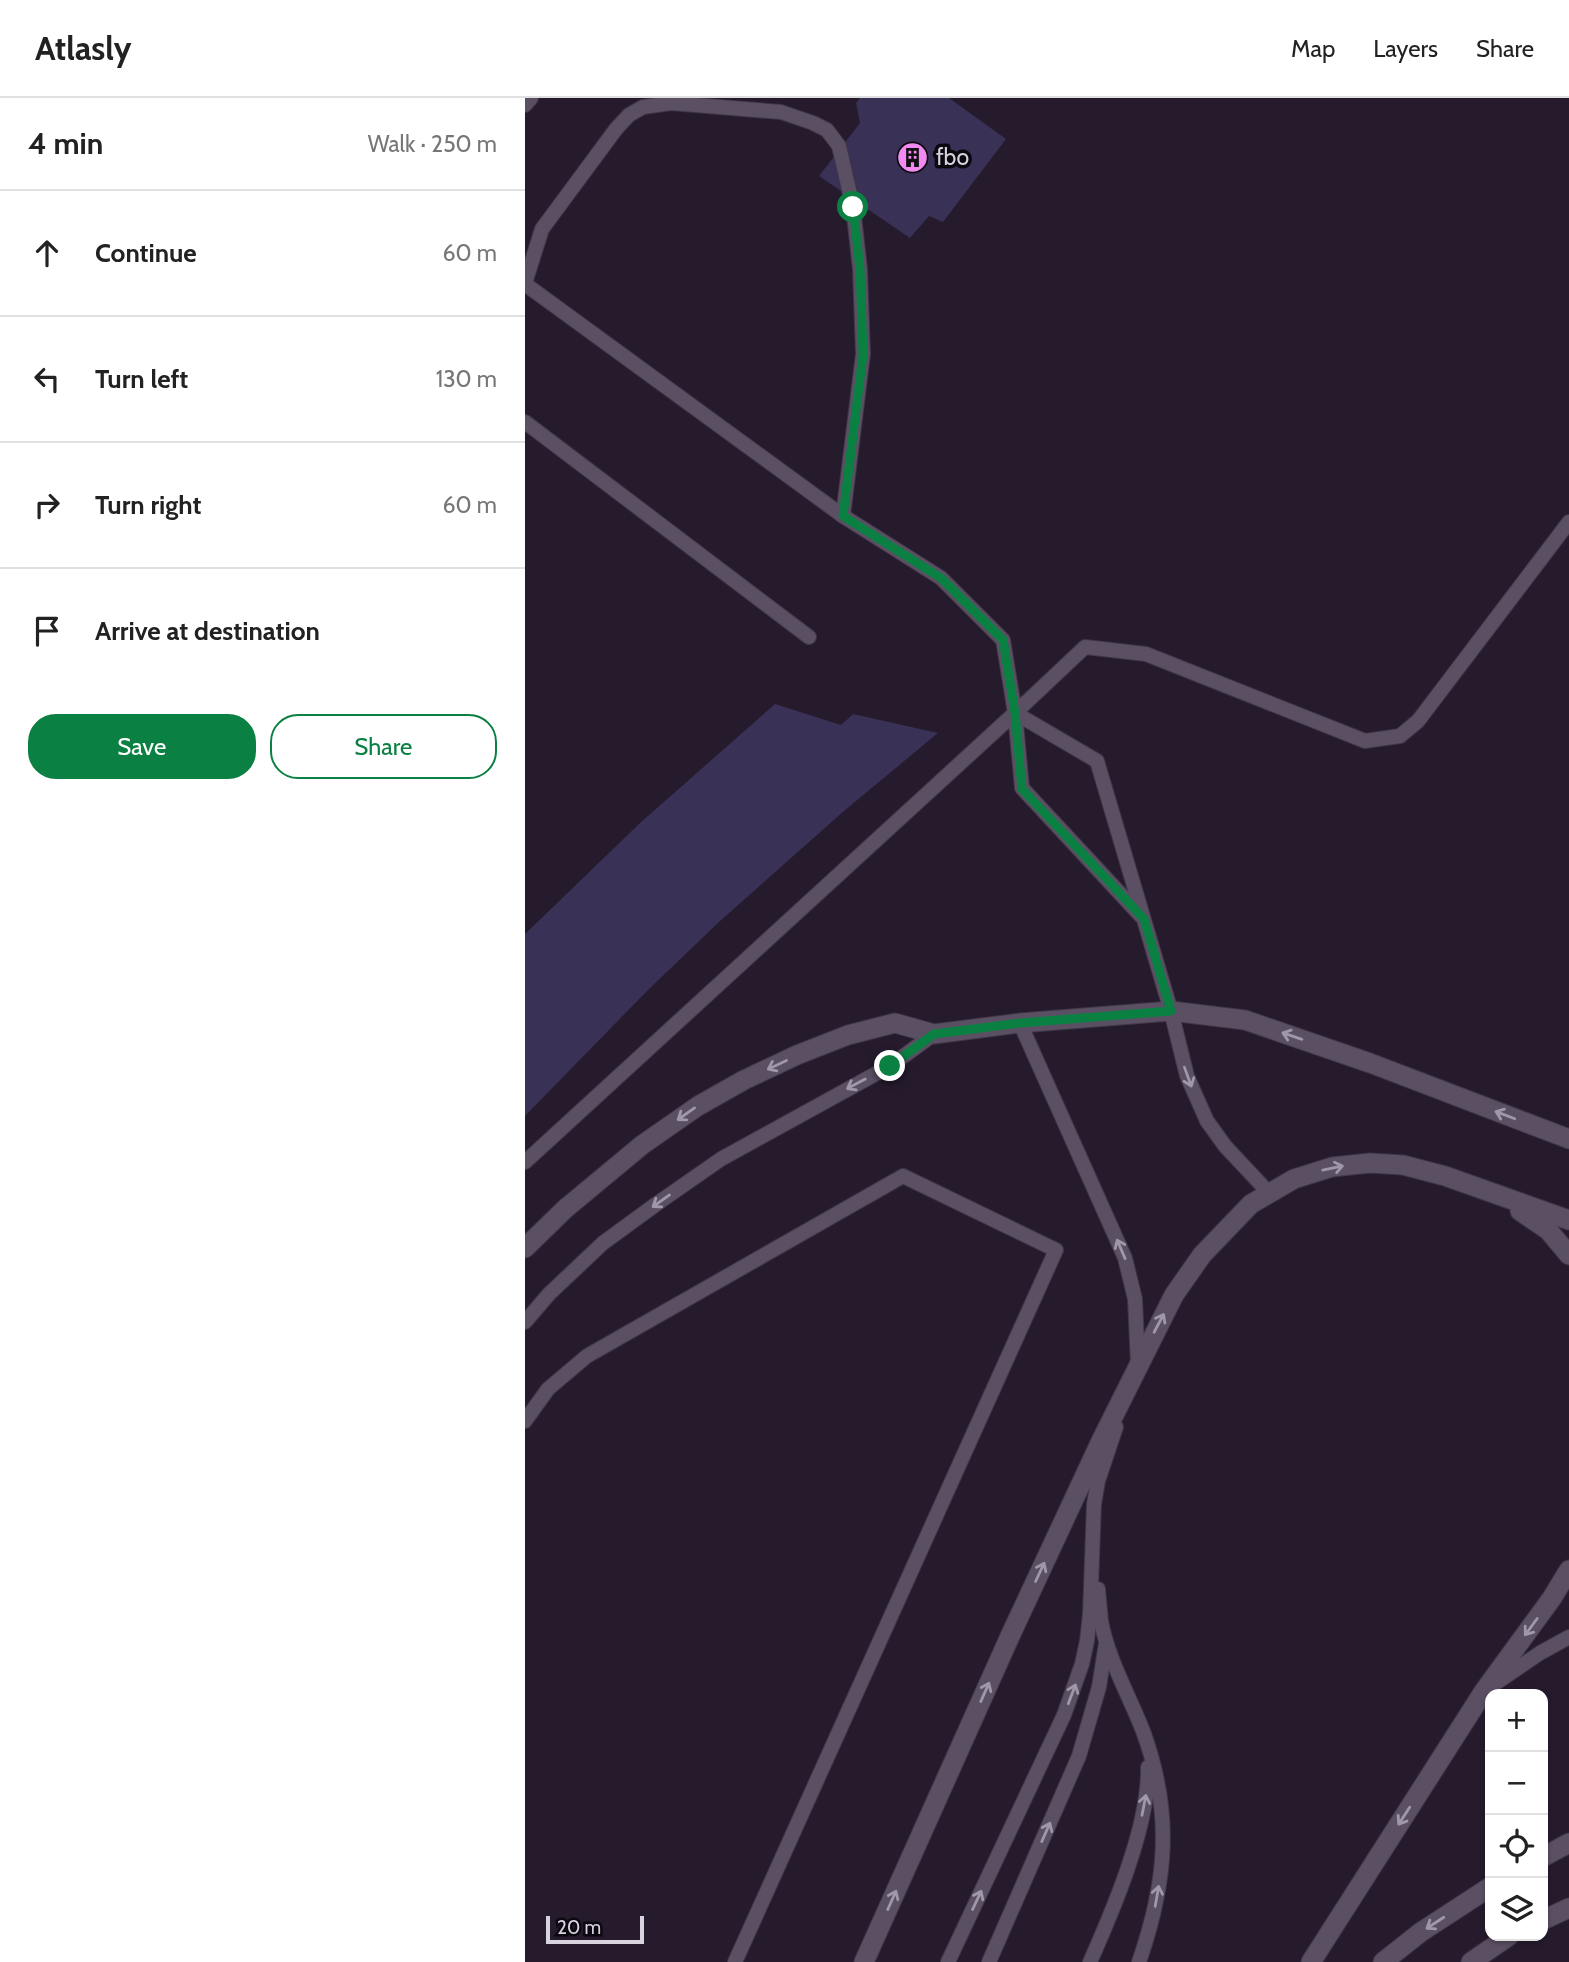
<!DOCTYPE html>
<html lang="en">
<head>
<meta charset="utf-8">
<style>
  :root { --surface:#fff; --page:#f6f6f6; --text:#222; --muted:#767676; --line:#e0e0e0; --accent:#0b8043 }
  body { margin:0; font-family:Cabin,sans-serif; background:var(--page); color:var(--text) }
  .controls { position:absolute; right:21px; bottom:21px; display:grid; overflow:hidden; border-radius:14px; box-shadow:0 2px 5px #0004 }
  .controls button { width:63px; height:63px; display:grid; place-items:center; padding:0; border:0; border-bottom:2px solid var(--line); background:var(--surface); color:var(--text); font:35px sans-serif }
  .scale { position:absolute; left:21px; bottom:18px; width:98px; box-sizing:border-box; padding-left:7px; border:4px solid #d9d2df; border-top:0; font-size:19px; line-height:24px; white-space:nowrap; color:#d9d2df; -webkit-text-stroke:5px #0c080f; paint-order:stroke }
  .stop { position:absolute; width:21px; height:21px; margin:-16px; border:5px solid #0b8043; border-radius:50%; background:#fff }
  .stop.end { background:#0b8043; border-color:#fff; box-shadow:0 2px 7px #0008 }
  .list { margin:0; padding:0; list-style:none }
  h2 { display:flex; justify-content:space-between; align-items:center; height:91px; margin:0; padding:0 28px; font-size:30px }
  h2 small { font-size:23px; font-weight:400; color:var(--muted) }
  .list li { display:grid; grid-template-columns:46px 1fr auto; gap:21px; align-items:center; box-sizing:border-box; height:126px; padding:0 28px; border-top:2px solid var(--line) }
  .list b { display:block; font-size:26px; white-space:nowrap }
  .list em { font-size:23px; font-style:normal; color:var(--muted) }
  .actions { display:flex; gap:14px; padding:21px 28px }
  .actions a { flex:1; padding:16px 0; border:2px solid var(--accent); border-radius:28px; text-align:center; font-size:24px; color:var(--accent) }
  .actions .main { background:var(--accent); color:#fff }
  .icon { flex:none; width:38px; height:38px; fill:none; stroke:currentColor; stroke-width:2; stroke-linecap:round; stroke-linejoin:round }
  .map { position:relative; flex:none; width:1044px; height:1864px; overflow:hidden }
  header { display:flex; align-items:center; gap:42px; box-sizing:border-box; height:98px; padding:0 35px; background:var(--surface); border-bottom:2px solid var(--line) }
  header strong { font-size:33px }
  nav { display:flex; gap:38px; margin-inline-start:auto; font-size:24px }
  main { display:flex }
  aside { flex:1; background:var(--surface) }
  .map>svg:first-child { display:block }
  .building { fill:#393156 }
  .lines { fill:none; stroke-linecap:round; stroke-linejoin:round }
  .service-casing { stroke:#3f3645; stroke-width:16 }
  .secondary-casing { stroke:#3f3645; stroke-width:21 }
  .service { stroke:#5b4f64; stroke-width:14 }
  .secondary { stroke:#5b4f64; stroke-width:19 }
  .oneway { stroke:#a097a8 }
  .route { stroke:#0b8043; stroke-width:9 }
  .labels { text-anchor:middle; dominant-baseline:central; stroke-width:7; stroke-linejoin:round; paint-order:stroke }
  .poi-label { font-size:23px; fill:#d9d2df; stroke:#0c080f; text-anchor:start }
</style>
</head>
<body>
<header>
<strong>Atlasly</strong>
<nav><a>Map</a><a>Layers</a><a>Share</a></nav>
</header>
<main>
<aside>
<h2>4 min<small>Walk · 250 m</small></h2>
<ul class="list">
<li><svg class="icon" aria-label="ahead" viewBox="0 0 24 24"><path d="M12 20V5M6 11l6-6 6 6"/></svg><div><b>Continue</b></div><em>60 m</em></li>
<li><svg class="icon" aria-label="left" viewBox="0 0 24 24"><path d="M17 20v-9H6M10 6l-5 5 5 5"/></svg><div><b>Turn left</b></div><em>130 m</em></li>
<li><svg class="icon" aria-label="right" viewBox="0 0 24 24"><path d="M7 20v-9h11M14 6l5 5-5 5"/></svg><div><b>Turn right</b></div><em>60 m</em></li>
<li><svg class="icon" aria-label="arrive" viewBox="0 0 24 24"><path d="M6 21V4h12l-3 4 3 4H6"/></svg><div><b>Arrive at destination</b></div></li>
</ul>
<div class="actions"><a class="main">Save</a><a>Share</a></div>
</aside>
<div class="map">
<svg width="1044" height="1864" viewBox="0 0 1044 1864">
  <rect width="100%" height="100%" fill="#251b2d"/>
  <g class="building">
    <path d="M335 0H424L481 41 418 124 404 118 385 140 294 78 335 25 331 5Z"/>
    <path d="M250 606 316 627 328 616 413 635 319 713 194 824 123 892 0 1018V836L115 725Z"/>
  </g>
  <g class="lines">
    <defs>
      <g id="service">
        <path d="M0 7 6 0"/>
        <path d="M0 185 17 131 91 31 104 17 118 9 146 5 256 14 288 25 302 32 314 48 328 109 335 171 338 256 318 418"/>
        <path d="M0 186 318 418 416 480 478 542 490 615 560 549 621 556 840 643 875 638 893 623 1044 424"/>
        <path d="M0 324 284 539"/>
        <path d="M490 615 572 663 646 913 662 978 682 1023 700 1048 745 1096"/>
        <path d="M490 615 497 690 616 818"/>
        <path d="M495 925 600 1160 610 1201 613 1267"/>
        <path d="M0 1064 490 615"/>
        <path d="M0 1224 24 1196 78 1145 130 1107 196 1061 365 968 409 936"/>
        <path d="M0 1323 23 1291 62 1258 378 1078 531 1152 210 1864"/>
        <path d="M573 1491C574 1501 575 1512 576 1523 583 1561 604 1597 618 1633 648 1715 642 1783 614 1864"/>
        <path d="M968 1587 1015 1555 1044 1539"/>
        <path d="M423 1864 539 1617 557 1566 562 1543 565 1516 569 1406 573 1383 591 1329"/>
        <path d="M464 1864 554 1658 574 1589 581 1545"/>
        <path d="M565 1864C589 1810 624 1728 623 1669"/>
      </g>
      <g id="secondary">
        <path d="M995 1113 1023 1132 1044 1157"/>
        <path d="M0 1150 40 1111 117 1047 173 1008 219 982 272 957 323 937 370 925 409 936 495 925 646 913 720 922 845 965 1044 1041"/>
        <path d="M1018 1759 1044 1745"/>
        <path d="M1018 1822 1044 1810"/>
        <path d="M339 1864 486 1536 576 1343 649 1197 677 1157 726 1106 769 1081 807 1069 845 1065 878 1067 920 1078 1044 1122"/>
        <path d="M786 1864 959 1593 1027 1500 1044 1472"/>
        <path d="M858 1864 896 1834 965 1789"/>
        <path d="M946 1864 984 1838"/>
      </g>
    </defs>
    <use href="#service" class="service-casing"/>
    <use href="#secondary" class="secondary-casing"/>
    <use href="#service" class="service"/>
    <use href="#secondary" class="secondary"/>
  </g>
  <defs><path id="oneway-shaft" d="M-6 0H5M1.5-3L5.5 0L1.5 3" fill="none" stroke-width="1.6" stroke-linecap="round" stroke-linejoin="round" transform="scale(1.75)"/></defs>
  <g class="oneway">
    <use href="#oneway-shaft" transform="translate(767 938) rotate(-161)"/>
    <use href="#oneway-shaft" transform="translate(252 967) rotate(155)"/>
    <use href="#oneway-shaft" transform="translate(663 979) rotate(70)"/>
    <use href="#oneway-shaft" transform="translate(331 986) rotate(152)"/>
    <use href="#oneway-shaft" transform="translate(161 1016) rotate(145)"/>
    <use href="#oneway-shaft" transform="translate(980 1017) rotate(-159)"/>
    <use href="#oneway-shaft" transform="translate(808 1070) rotate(-12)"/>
    <use href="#oneway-shaft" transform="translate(136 1103) rotate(145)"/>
    <use href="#oneway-shaft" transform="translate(596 1151) rotate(-113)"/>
    <use href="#oneway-shaft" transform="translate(634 1225) rotate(-62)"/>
    <use href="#oneway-shaft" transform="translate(515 1474) rotate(-65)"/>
    <use href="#oneway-shaft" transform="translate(1006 1529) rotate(126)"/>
    <use href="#oneway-shaft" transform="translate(460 1594) rotate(-66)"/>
    <use href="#oneway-shaft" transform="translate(547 1596) rotate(-69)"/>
    <use href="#oneway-shaft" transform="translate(619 1707) rotate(-79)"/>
    <use href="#oneway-shaft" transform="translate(879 1718) rotate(123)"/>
    <use href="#oneway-shaft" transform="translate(521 1734) rotate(-66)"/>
    <use href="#oneway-shaft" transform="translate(632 1798) rotate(-80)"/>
    <use href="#oneway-shaft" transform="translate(367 1802) rotate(-66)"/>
    <use href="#oneway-shaft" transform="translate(452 1802) rotate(-65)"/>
    <use href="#oneway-shaft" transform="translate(910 1825) rotate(147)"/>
  </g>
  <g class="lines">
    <path class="route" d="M328 109 335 171 338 256 318 418 416 480 478 542 490 615 497 691 619 821 646 913 495 925 409 936 365 968"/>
  </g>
  <defs>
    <symbol id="building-disc" viewBox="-11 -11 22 22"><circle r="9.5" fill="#f38af2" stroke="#0c080f"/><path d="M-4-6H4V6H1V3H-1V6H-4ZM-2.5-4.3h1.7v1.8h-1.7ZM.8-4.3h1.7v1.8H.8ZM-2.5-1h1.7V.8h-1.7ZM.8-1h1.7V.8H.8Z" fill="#111"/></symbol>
  </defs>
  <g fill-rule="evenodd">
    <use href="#building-disc" x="370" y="42" width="35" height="35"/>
  </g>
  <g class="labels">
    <g class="poi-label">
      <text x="411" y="59">fbo</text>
    </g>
  </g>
</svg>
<div class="controls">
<button>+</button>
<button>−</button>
<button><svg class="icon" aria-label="locate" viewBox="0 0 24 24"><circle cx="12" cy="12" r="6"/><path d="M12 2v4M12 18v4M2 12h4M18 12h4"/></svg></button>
<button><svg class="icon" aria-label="layers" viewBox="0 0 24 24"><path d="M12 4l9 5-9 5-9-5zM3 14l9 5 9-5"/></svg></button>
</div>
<div class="scale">20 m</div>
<div class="stop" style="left:328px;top:109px"></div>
<div class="stop end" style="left:365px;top:968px"></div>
</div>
</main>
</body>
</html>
